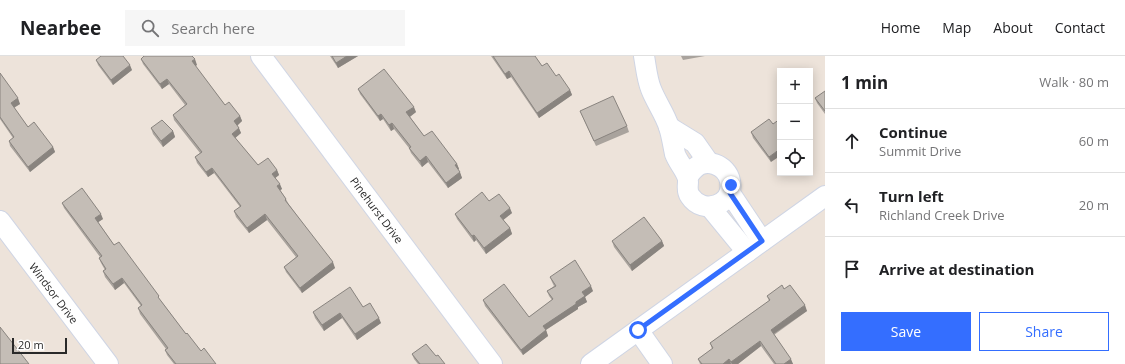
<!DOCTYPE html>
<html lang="en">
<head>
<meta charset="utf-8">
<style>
  :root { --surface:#fff; --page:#f6f6f6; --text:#202124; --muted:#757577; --line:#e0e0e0; --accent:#346eff }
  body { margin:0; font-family:"Open Sans",sans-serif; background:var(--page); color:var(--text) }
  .controls { position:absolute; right:12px; top:12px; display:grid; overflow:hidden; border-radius:0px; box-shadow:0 2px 10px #0003 }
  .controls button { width:36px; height:36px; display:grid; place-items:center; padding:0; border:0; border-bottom:1px solid var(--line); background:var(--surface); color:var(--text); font:20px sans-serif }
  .scale { position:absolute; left:12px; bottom:10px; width:55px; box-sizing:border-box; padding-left:4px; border:2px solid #292929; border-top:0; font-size:11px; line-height:14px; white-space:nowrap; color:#292929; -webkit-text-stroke:3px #fff; paint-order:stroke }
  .stop { position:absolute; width:12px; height:12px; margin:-9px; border:3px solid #346eff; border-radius:50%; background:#fff }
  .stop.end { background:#346eff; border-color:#fff; box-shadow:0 1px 4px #0008 }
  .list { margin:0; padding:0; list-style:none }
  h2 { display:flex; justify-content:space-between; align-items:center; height:52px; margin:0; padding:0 16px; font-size:17px }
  h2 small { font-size:13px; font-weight:400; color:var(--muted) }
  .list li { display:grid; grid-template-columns:26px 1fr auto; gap:12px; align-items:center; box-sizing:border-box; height:64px; padding:0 16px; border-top:1px solid var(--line) }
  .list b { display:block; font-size:15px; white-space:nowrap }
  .list p { margin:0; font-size:13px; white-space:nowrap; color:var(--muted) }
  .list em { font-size:13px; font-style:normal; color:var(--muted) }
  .actions { display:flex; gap:8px; padding:12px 16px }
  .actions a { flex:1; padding:9px 0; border:1px solid var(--accent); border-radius:0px; text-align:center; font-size:14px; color:var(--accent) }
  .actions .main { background:var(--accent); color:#fff }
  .icon { flex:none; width:22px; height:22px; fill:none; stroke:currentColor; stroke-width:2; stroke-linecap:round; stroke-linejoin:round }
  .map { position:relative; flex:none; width:825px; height:308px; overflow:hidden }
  header { display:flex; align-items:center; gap:24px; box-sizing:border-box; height:56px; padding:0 20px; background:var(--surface); border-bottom:1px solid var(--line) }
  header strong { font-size:19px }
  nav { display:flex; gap:22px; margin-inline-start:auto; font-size:14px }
  .search { width:280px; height:36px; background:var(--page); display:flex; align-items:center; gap:10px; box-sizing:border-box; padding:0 14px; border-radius:0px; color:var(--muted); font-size:15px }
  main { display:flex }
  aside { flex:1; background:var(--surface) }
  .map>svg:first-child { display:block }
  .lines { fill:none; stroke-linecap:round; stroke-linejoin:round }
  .minor-casing { stroke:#cfd5e4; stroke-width:22 }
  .minor { stroke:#fff; stroke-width:20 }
  .wall { fill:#a9a39d }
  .shaded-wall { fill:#89847f }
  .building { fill:#c4bdb6; stroke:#89847f }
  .route { stroke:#346eff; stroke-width:5 }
  .labels { text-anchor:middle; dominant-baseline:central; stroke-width:3; stroke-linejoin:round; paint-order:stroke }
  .street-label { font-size:11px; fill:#292929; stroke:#fff }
</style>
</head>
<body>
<header>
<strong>Nearbee</strong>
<div class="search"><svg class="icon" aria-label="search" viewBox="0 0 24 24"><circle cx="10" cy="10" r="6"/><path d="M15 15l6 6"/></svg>Search here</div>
<nav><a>Home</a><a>Map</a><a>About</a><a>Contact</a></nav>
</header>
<main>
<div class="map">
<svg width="825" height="308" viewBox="0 0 825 308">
  <rect width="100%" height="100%" fill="#ede3da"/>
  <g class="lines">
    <defs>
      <g id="minor">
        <path d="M261 0 492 308"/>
        <path d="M644 0C646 11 647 23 651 33 656 46 665 58 669 71 672 80 673 89 675 98 678 106 684 112 687 120 690 126 685 133 690 140 703 160 735 149 730 125 727 109 705 100 693 114 691 116 689 119 688 121"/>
        <path d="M669 71 695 87 709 107"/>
        <path d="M730 137 762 185"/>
        <path d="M710 151 747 196"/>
        <path d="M0 165 108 308"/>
        <path d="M638 274 662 308"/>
        <path d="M591 308 825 140"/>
      </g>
    </defs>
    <use href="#minor" class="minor-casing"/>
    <use href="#minor" class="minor"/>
  </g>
  <g class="wall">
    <path d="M330 0H358L338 12Z"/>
    <path d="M491 0H535L542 10 556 20 570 34 572 39 539 62 511 21 507 23Z"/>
    <path d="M681 0H705L683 4Z"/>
    <path d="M141 3 197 9 195 10 225 49 240 60 242 65 237 69 241 77 235 82 258 109 277 114 279 119 275 122 282 133 280 134 286 143 288 147 335 212 302 237 286 216 284 211 296 201 267 164 249 177 236 161 234 155 240 151 214 117 208 121 197 107 195 101 200 97 174 64 173 59 185 49 169 28 162 33 143 8Z"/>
    <path d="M96 4 132 14 113 29 98 9Z"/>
    <path d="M0 17 20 48 14 52 28 71 53 91 55 96 30 116 10 90 9 85 13 82 0 63Z"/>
    <path d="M358 33 416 56 410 61 424 80 457 108 459 113H458L462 122 448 132 428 106 422 111 411 97 409 92 394 73 391 75 383 63 380 65 360 38Z"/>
    <path d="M825 35V58L817 47 815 42Z"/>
    <path d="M580 55 627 70 629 76 596 90Z"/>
    <path d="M773 68 771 106 753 82 751 76Z"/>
    <path d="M151 72 173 75 175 81 163 91 153 78Z"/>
    <path d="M489 145 512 157 503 164 510 172 512 178 486 198 476 184 474 186 457 163 455 158Z"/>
    <path d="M62 147 103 163 98 166 114 189 161 245 186 278 201 295 216 308H174L167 299 165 294 166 293 140 258 138 252 141 250 124 227 115 234 105 221 103 215 105 214 101 207 99 202 100 201 64 152Z"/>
    <path d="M612 185H662L664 190 632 215 614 191Z"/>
    <path d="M550 221 593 235 585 241 587 246 578 251V253L546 274 548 280 523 299 485 250 483 244 529 261 552 244 549 240 547 235 554 230 552 226Z"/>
    <path d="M784 233 807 255 774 279 793 308H774L761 290 738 308H700L698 303 712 293 710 287 769 245 767 240Z"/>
    <path d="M363 251 381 267 357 284 342 262 324 275 315 262 313 256Z"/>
    <path d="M412 298 436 300 445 308H418L414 303Z"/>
  </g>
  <g class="shaded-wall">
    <path d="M347 0H358L338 12 336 7Z"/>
    <path d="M195 3 197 9 194 11 192 5Z"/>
    <path d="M130 9 132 14 113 29 111 24Z"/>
    <path d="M509 15 511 21 507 23 505 18Z"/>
    <path d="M167 23 169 28 162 33 160 28Z"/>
    <path d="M570 34 572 39 539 62 537 57Z"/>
    <path d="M18 42 20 48 13 52 11 47Z"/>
    <path d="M414 51 416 56 408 62 406 56Z"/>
    <path d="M381 58 383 63 380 65 378 60Z"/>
    <path d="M240 60 242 65 236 71 234 65Z"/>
    <path d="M392 67 394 73 391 75 389 69Z"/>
    <path d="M239 72 241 77 234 83 232 78Z"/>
    <path d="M173 75 175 81 163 91 161 85Z"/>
    <path d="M53 91 55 96 30 116 28 111Z"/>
    <path d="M780 93V100L771 106 769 101Z"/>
    <path d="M426 100 428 106 422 111 420 105Z"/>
    <path d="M457 108 459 113 457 114 455 109Z"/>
    <path d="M212 112 214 117 208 121 206 116Z"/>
    <path d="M277 114 279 119 274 123 272 118Z"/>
    <path d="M460 116 462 122 448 132 446 127Z"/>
    <path d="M280 128 282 133 279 135 277 130Z"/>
    <path d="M510 152 512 157 502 165 500 160Z"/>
    <path d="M101 158 103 163 97 167 95 162Z"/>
    <path d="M265 158 267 164 249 177 247 172Z"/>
    <path d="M510 172 512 178 486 198 484 192Z"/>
    <path d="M474 179 476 184 474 186 472 180Z"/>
    <path d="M662 185 664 190 632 215 630 209Z"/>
    <path d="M333 206 335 212 302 237 300 232Z"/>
    <path d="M122 222 124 227 115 234 113 228Z"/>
    <path d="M591 230 593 235 585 241 587 246 578 251V253L544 275 543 270 576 246 582 236Z"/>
    <path d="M805 249 807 255 772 279 771 274Z"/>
    <path d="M340 257 342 262 324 275 322 269Z"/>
    <path d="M379 262 381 267 357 284 355 278Z"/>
    <path d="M546 274 548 280 523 299 521 294Z"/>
    <path d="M760 285 761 290 738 308H732L731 306Z"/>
    <path d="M729 303 731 308H723Z"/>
    <path d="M791 303 793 308H784Z"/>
  </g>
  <g class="building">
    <path d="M101 0H123L130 9 111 24 96 4Z"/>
    <path d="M144 0H192L195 3 192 5 225 49 229 46 240 60 234 65 239 72 232 78 258 109 268 102 277 114 272 118 280 128 277 130 286 143 285 144 333 206 300 232 284 211 298 200 265 158 247 172 234 155 241 150 212 112 206 116 195 101 202 96 173 59 187 48 167 23 160 28 141 3Z"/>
    <path d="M332 0H347L336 7Z"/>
    <path d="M493 0H535L542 10 547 7 556 20 559 18 570 34 537 57 509 15 505 18Z"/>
    <path d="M384 13 414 51 406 56 424 80 432 75 457 108 455 109 460 116 446 127 426 100 420 105 409 92 411 91 392 67 389 69 381 58 378 60 358 33Z"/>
    <path d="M0 17 18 42 11 47 28 71 34 66 53 91 28 111 9 85 14 81 0 61Z"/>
    <path d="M825 35V55L815 42Z"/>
    <path d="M613 40 627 70 594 85 580 55Z"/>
    <path d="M769 63 773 68 780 63V93L769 101 751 76Z"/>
    <path d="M162 64 173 75 161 85 151 72Z"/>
    <path d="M82 132 101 158 95 162 114 189 119 186 159 240 158 241 186 278 187 277 201 295 204 292 216 308H176L165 294 168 292 138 252 142 249 122 222 113 228 103 215 106 213 99 202 102 200 62 147Z"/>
    <path d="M482 136 489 145 499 138 510 152 500 160 510 172 484 192 474 179 472 180 455 158Z"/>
    <path d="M644 161 662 185 630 209 612 185Z"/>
    <path d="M575 204 591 230 582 236 585 240 576 246V248L543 270 546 274 521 294 483 244 504 228 529 261 553 243 547 235 556 230 550 221Z"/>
    <path d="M782 229 784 233 790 229 805 249 771 274 791 303 784 308H776L760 285 731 306 729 303 723 308H702L698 303 713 292 710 287 770 244 767 240Z"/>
    <path d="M350 231 363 251 370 247 379 262 355 278 340 257 322 269 313 256Z"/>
    <path d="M0 271 29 308H0Z"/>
    <path d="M426 288 436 300 438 299 445 308H420L412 298Z"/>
  </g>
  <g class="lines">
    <path class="route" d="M638 274 762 185 730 137 731 129"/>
  </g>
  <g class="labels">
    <g class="street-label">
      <text transform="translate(377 154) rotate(53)">Pinehurst Drive</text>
      <text transform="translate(54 237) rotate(53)">Windsor Drive</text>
    </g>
  </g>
</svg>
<div class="controls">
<button>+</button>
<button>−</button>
<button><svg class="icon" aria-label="locate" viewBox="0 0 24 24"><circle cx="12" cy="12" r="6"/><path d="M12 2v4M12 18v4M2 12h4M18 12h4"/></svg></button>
</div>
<div class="scale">20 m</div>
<div class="stop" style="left:638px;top:274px"></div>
<div class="stop end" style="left:731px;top:129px"></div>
</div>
<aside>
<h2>1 min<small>Walk · 80 m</small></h2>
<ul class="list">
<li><svg class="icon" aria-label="ahead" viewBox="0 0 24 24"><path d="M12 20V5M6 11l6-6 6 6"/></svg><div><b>Continue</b><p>Summit Drive</p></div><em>60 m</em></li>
<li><svg class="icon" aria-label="left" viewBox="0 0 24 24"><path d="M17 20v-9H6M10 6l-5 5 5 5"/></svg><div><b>Turn left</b><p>Richland Creek Drive</p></div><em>20 m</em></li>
<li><svg class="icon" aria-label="arrive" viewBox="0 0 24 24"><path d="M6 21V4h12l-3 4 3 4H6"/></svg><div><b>Arrive at destination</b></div></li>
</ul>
<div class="actions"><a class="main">Save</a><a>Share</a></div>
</aside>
</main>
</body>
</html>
